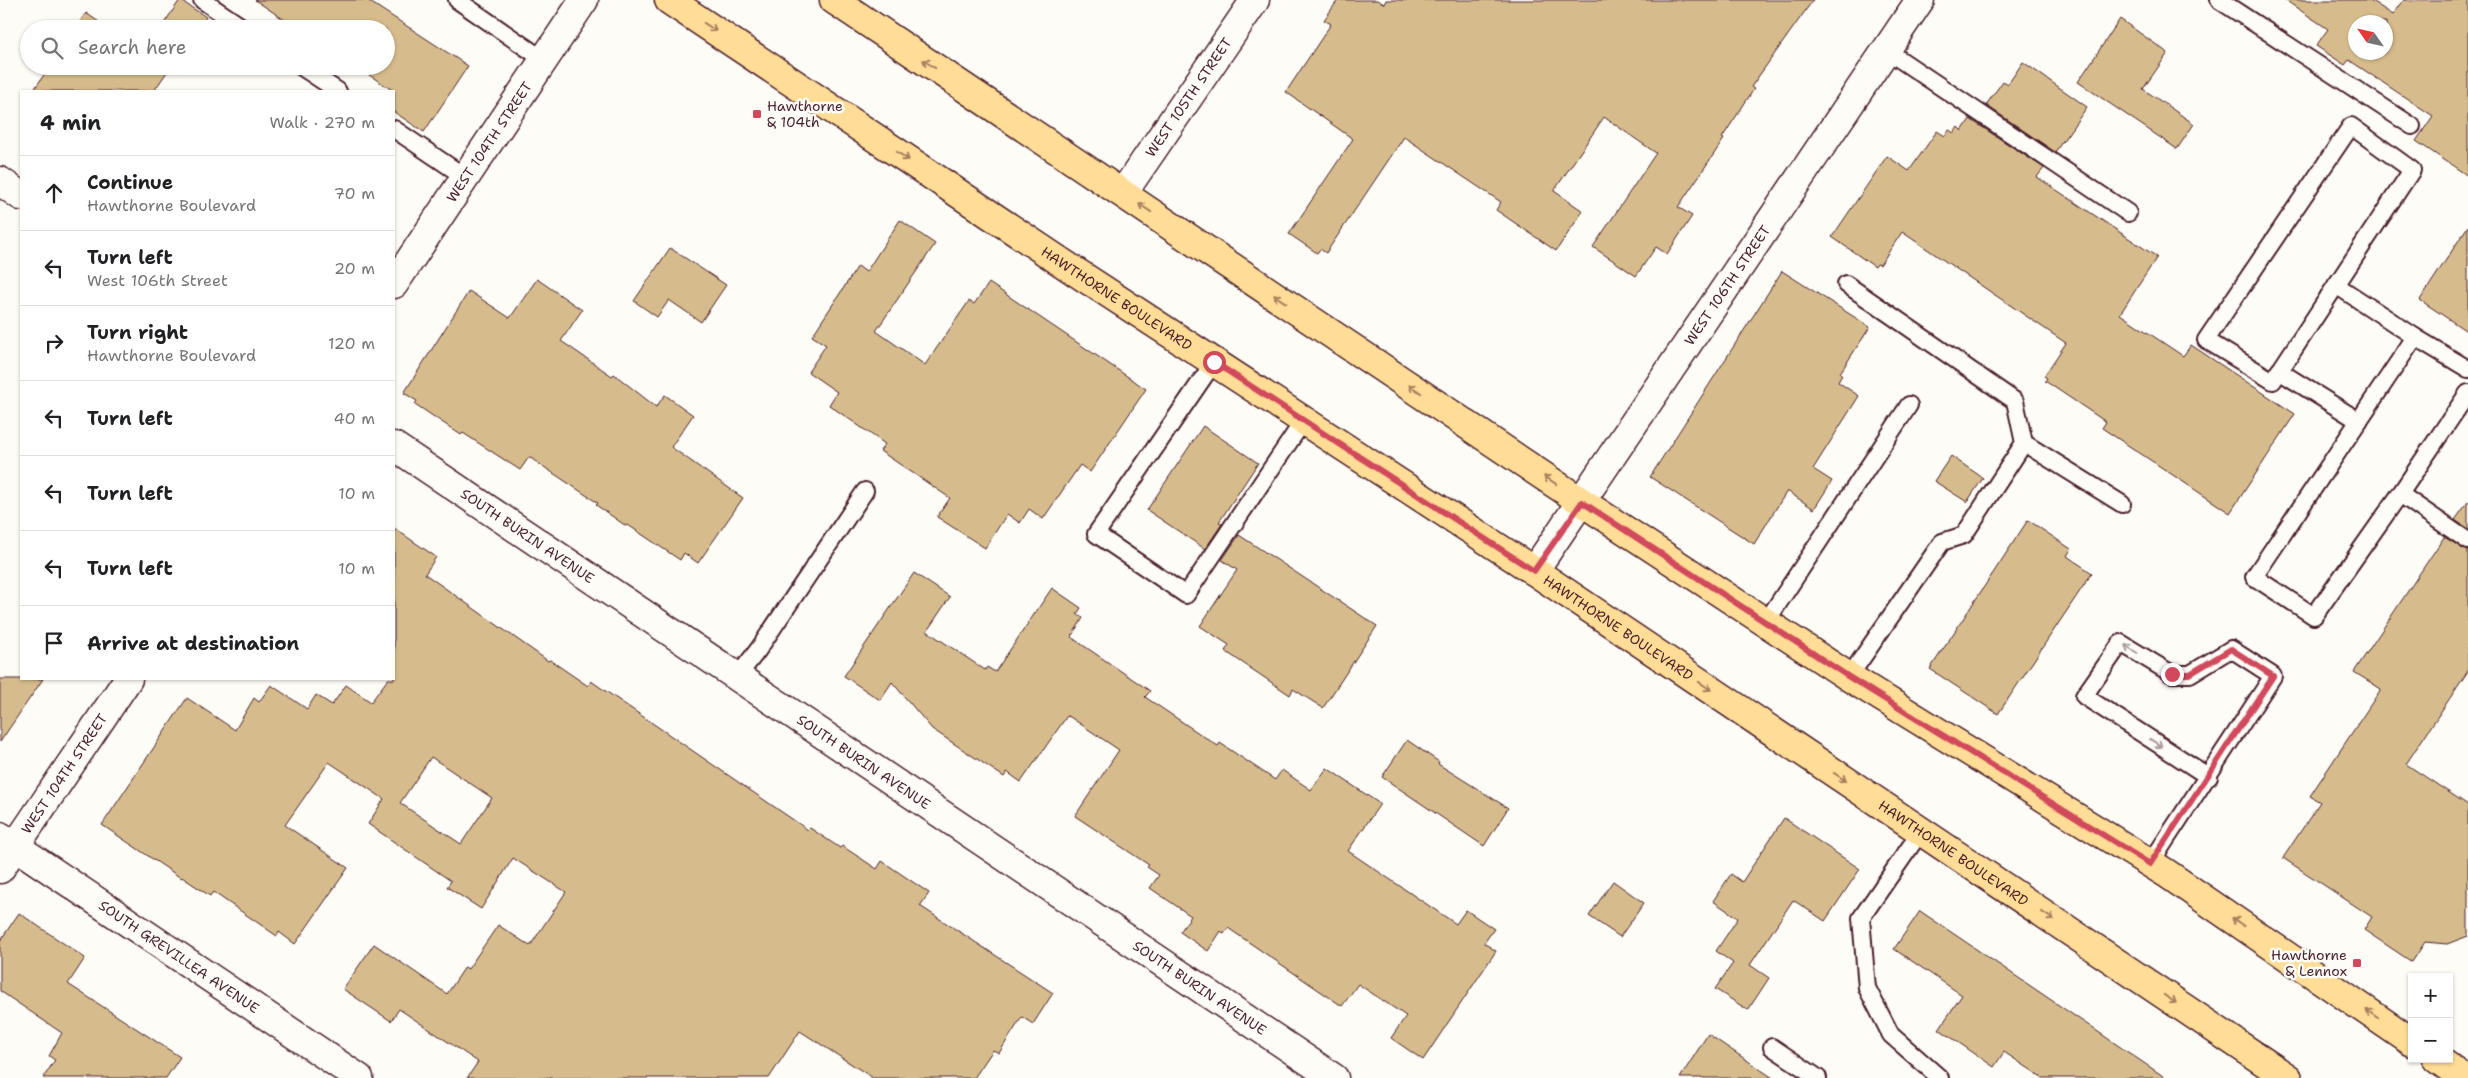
<!DOCTYPE html>
<html lang="en">
<head>
<meta charset="utf-8">
<style>
  :root { --surface:#fff; --page:#f2f2f2; --text:#202124; --muted:#757577; --line:#e0e0e0 }
  body { margin:0; font-family:"Shantell Sans",sans-serif; background:var(--page); color:var(--text) }
  .controls { position:absolute; right:15px; bottom:15px; display:grid; overflow:hidden; border-radius:0px; box-shadow:0 1px 4px #0004 }
  .controls button { width:45px; height:45px; display:grid; place-items:center; padding:0; border:0; border-bottom:1px solid var(--line); background:var(--surface); color:var(--text); font:25px sans-serif }
  .compass { position:absolute; left:2348px; top:15px; width:45px; height:45px; border-radius:50%; background:var(--surface); box-shadow:0 1px 4px #0004; rotate:304deg }
  .stop { position:absolute; width:15px; height:15px; margin:-11px; border:4px solid #d1495b; border-radius:50%; background:#fff }
  .stop.end { background:#d1495b; border-color:#fff; box-shadow:0 1px 5px #0008 }
  .list { margin:0; padding:0; list-style:none }
  h2 { display:flex; justify-content:space-between; align-items:center; height:65px; margin:0; padding:0 20px; font-size:21px }
  h2 small { font-size:16px; font-weight:400; color:var(--muted) }
  .list li { display:grid; grid-template-columns:32px 1fr auto; gap:15px; align-items:center; box-sizing:border-box; height:75px; padding:0 20px; border-top:1px solid var(--line) }
  .list b { display:block; font-size:19px; white-space:nowrap }
  .list p { margin:0; font-size:16px; white-space:nowrap; color:var(--muted) }
  .list em { font-size:16px; font-style:normal; color:var(--muted) }
  .icon { flex:none; width:28px; height:28px; fill:none; stroke:currentColor; stroke-width:2; stroke-linecap:round; stroke-linejoin:round }
  .map { position:relative; flex:none; width:2468px; height:1078px; overflow:hidden }
  .search { position:absolute; background:var(--surface); box-shadow:0 1px 4px #0004; left:20px; top:20px; width:375px; height:55px; display:flex; align-items:center; gap:12px; box-sizing:border-box; padding:0 18px; border-radius:28px; color:var(--muted); font-size:19px }
  .panel { position:absolute; background:var(--surface); box-shadow:0 1px 4px #0004; left:20px; top:90px; width:375px; height:590px; border-radius:0px }
  .map>svg:first-child { display:block }
  .building { fill:#d6bc8c; stroke:#4a1f2b; fill-rule:evenodd }
  .lines { fill:none; stroke-linecap:round; stroke-linejoin:round }
  .lane-casing { stroke:#4a1f2b; stroke-width:20 }
  .street-casing { stroke:#4a1f2b; stroke-width:31 }
  .secondary-casing { stroke:#4a1f2b; stroke-width:31 }
  .primary-casing { stroke:#4a1f2b; stroke-width:31 }
  .lane { stroke:#fdfcf7; stroke-width:16 }
  .street { stroke:#fdfcf7; stroke-width:28 }
  .secondary { stroke:#fdfcf7; stroke-width:28 }
  .primary { stroke:#ffdd96; stroke-width:28 }
  .oneway { stroke:#a47e60 }
  .oneway2 { stroke:#ac999b }
  .route { stroke:#d1495b; stroke-width:6 }
  .poi-dot { fill:#d1495b; stroke:#fdfcf7; stroke-width:2 }
  .labels { text-anchor:middle; dominant-baseline:central; stroke-width:5; stroke-linejoin:round; paint-order:stroke }
  .street-label { font-size:14px; fill:#4a1f2b; stroke:#fdfcf7 }
  .poi-label { font-size:14px; fill:#4a1f2b; stroke:#fdfcf7; text-anchor:start }
</style>
</head>
<body>
<div class="map">
<svg width="2468" height="1078" viewBox="0 0 2468 1078">
  <rect width="100%" height="100%" fill="#fdfcf7"/>
  <filter id="ink" filterUnits="userSpaceOnUse"><feTurbulence type="fractalNoise" baseFrequency=".02" numOctaves="2"/><feDisplacementMap in="SourceGraphic" scale="10" xChannelSelector="R" yChannelSelector="G"/><feConvolveMatrix kernelMatrix="1 2 1 2 8 2 1 2 1" color-interpolation-filters="sRGB"/></filter>
  <g filter="url(#ink)">
    <g class="building">
      <path d="M180 0 206 17 198 29H160Z"/>
      <path d="M255 0H367L468 66 424 132 394 112V91L355 66H386V29H298Z"/>
      <path d="M1338 0H1377L1384 4 1386 0H1813L1751 87 1754 89 1722 138 1724 139 1678 207 1692 216 1667 254 1656 247 1636 276 1593 247 1656 153 1604 117 1554 191 1583 211 1556 251 1496 210 1501 202 1404 137 1326 253 1320 249 1317 253 1289 234 1353 139 1286 92 1331 24 1324 20Z"/>
      <path d="M2285 0H2370L2393 15 2404 0H2468V176L2416 141 2433 116 2349 60 2345 65 2316 46 2328 29ZM2356 22H2386V52H2356Z"/>
      <path d="M86 13 109 29H75Z"/>
      <path d="M2120 19 2168 53 2143 89 2194 124 2177 149 2078 82Z"/>
      <path d="M2023 62 2087 107 2055 152 1986 105 2003 81 2008 84Z"/>
      <path d="M50 66H171L154 91H33Z"/>
      <path d="M1970 119 2044 168 2037 177 2157 257 2120 314 2183 356 2191 345 2295 414 2230 513 2102 428 2106 422 2045 381 2047 378 2044 376 2066 343 1902 232 1880 265 1877 264 1875 267 1832 237 1887 156 1909 171 1937 131 1945 136 1949 130 1954 133 1958 127 1962 131Z"/>
      <path d="M900 220 935 244 876 331 925 365 969 301 974 304 989 283 1146 389 1090 472 1080 465 1043 519 1029 509 1020 523 1007 514 985 548 937 517 950 498 880 451 885 444 829 405 837 392 808 372 826 345 812 336 858 266 866 272Z"/>
      <path d="M2468 226V332L2420 300Z"/>
      <path d="M670 248 726 285 701 322 669 300 657 317 634 301Z"/>
      <path d="M1782 271 1870 327 1840 373 1842 375 1838 382 1859 396 1813 469 1832 481 1814 509 1787 491 1754 544 1650 477Z"/>
      <path d="M537 279 582 310 561 341 612 376 614 374 656 407 665 395 693 415 671 447 743 498 698 563 684 553 680 560 628 525 626 526 596 505 598 503 529 457 520 470 463 433 461 435 415 404 417 401 404 393 469 291 510 318Z"/>
      <path d="M1203 426 1258 463 1219 522 1222 524 1205 549 1147 510Z"/>
      <path d="M1951 456 1983 478 1967 502 1934 481Z"/>
      <path d="M2468 502V529L2455 520Z"/>
      <path d="M2028 520 2071 549 2067 556 2092 573 1998 714 1930 669Z"/>
      <path d="M394 528 436 557 425 574 548 661 550 660 588 686 591 681 808 830 810 828 840 848 842 846 877 869 882 861 929 893 920 906 1053 993 1033 1024 1022 1017 999 1053 993 1050 974 1078H873L800 1031 769 1078H467L478 1062 399 1009 391 1021 343 989 374 944 447 994 465 967 468 969 498 925 530 946 566 892 513 858 481 909 447 887 451 881 368 824 384 799 329 762 285 825 348 868 295 944 279 932 277 936 213 892 210 896 182 877 181 878 102 825 187 698 235 730 254 698 259 702 271 685 307 709 316 695 332 705 346 685 371 702 388 679H394ZM431 757 492 798 461 844 400 803Z"/>
      <path d="M1239 535 1377 626 1323 708 1293 689 1290 695 1225 651 1229 645 1200 626 1237 570 1222 560Z"/>
      <path d="M2444 537 2468 551V671L2406 764 2468 805V936L2447 944 2425 942 2412 962 2364 930 2372 917 2283 858 2320 802 2310 796 2381 689 2354 672Z"/>
      <path d="M914 573 950 597 927 631 985 670 987 667 995 672 1052 588 1081 608 1077 614 1083 618 1071 637 1150 691 1145 697 1218 746 1220 743 1275 780 1282 770 1311 790 1327 768 1380 804 1348 851 1456 924 1466 910 1494 929 1484 943 1496 951 1423 1060 1391 1038 1406 1016 1358 984 1342 1006 1228 928 1224 934 1221 931 1208 951 1180 932 1191 916 1150 888 1159 875 1147 867 1149 865 1075 816 1119 750 1070 717 1067 716 1021 782 1007 772 1004 777 932 729 892 682 880 700 844 676Z"/>
      <path d="M0 679H43L0 742Z"/>
      <path d="M1407 740 1439 762 1438 764 1508 808 1484 846 1382 777Z"/>
      <path d="M1784 818 1860 869 1825 921 1793 900 1750 965 1769 978 1748 1010 1715 989 1733 963 1716 951 1738 918 1713 901 1731 874 1742 882Z"/>
      <path d="M1613 881 1644 903 1620 937 1589 916Z"/>
      <path d="M1920 911 2166 1078H2043L2004 1052 1994 1067 1939 1029 1962 995 1894 949Z"/>
      <path d="M19 913 85 958 68 984 180 1057 166 1078H43L55 1060 49 1056 62 1033 0 991V941Z"/>
      <path d="M1708 1034 1773 1078H1680Z"/>
    </g>
    <g class="lines">
      <defs>
        <g id="lane">
          <path d="M202 0 245 29"/>
          <path d="M457 0 544 60"/>
          <path d="M2219 0 2412 126"/>
          <path d="M1886 50 2128 213"/>
          <path d="M300 66 338 91"/>
          <path d="M2351 126 2412 170 2273 381 2206 340Z"/>
          <path d="M394 129 465 177"/>
          <path d="M1846 284 2015 401 2024 443 1964 535 1942 542 1849 677"/>
          <path d="M2336 285 2415 337"/>
          <path d="M1214 362 1096 534 1186 595 1304 420"/>
          <path d="M2468 369 2415 337 2254 577 2314 616 2400 494 2468 393"/>
          <path d="M2279 371 2359 421"/>
          <path d="M2024 443 2122 504"/>
          <path d="M2400 494 2468 541"/>
          <path d="M1766 622 1909 405"/>
          <path d="M737 677 758 650 865 491"/>
          <path d="M1921 831 1861 918 1867 988 1891 1035 1940 1078"/>
          <path d="M2150 864 2273 676 2231 649 2190 674H2172L2121 643 2084 696 2209 777"/>
          <path d="M1772 1047 1818 1078"/>
        </g>
        <g id="street">
          <path d="M0 181 21 196"/>
          <path id="s1" d="M1123 193 1255 0"/>
          <path id="s2" d="M394 446 1334 1078"/>
          <path id="s3" d="M1534 571 1920 0"/>
          <path id="s4" d="M0 836 359 1078"/>
        </g>
        <g id="secondary">
          <path id="s5" d="M394 284 584 0"/>
          <path id="s6" d="M0 869 128 679"/>
        </g>
        <g id="primary">
          <path id="s7" d="M669 0 1073 270 1534 571 2288 1078"/>
          <path d="M834 0 1582 502 1849 677 2166 873 2412 1042"/>
          <path d="M2437 1059 2464 1078"/>
        </g>
      </defs>
      <use href="#lane" class="lane-casing"/>
      <use href="#street" class="street-casing"/>
      <use href="#secondary" class="secondary-casing"/>
      <use href="#primary" class="primary-casing"/>
      <use href="#lane" class="lane"/>
      <use href="#street" class="street"/>
      <use href="#secondary" class="secondary"/>
      <use href="#primary" class="primary"/>
    </g>
    <defs><path id="oneway-shaft" d="M-6 0H5M1.5-3L5.5 0L1.5 3" fill="none" stroke-width="1.6" stroke-linecap="round" stroke-linejoin="round" transform="scale(1.25)"/></defs>
    <g class="oneway">
      <use href="#oneway-shaft" transform="translate(710 27) rotate(34)"/>
      <use href="#oneway-shaft" transform="translate(929 64) rotate(-146)"/>
      <use href="#oneway-shaft" transform="translate(903 156) rotate(34)"/>
      <use href="#oneway-shaft" transform="translate(1145 208) rotate(-146)"/>
      <use href="#oneway-shaft" transform="translate(1280 299) rotate(-146)"/>
      <use href="#oneway-shaft" transform="translate(1415 389) rotate(-146)"/>
      <use href="#oneway-shaft" transform="translate(1550 480) rotate(-146)"/>
      <use href="#oneway-shaft" transform="translate(1705 686) rotate(34)"/>
      <use href="#oneway-shaft" transform="translate(1840 777) rotate(34)"/>
      <use href="#oneway-shaft" transform="translate(2048 916) rotate(34)"/>
      <use href="#oneway-shaft" transform="translate(2238 922) rotate(-145)"/>
      <use href="#oneway-shaft" transform="translate(2170 999) rotate(34)"/>
      <use href="#oneway-shaft" transform="translate(2372 1014) rotate(-145)"/>
    </g>
    <g class="oneway2">
      <use href="#oneway-shaft" transform="translate(2131 649) rotate(-148)"/>
      <use href="#oneway-shaft" transform="translate(2156 743) rotate(33)"/>
    </g>
  </g>
  <g class="lines" filter="url(#ink)">
    <path class="route" d="M1214 362 1534 571 1582 502 1849 677 2150 864 2273 676 2231 649 2190 674H2172"/>
  </g>
  <g class="poi-dot">
    <rect x="752" y="109" width="10" height="10" rx="2.5"/>
    <rect x="2352" y="958" width="10" height="10" rx="2.5"/>
  </g>
  <g class="labels">
    <g class="street-label">
      <text stroke="none"><textPath href="#s1" startOffset="116">WEST 105TH STREET</textPath></text>
      <text stroke="none"><textPath href="#s5" startOffset="171">WEST 104TH STREET</textPath></text>
      <text stroke="none"><textPath href="#s3" startOffset="345">WEST 106TH STREET</textPath></text>
      <text stroke="none"><textPath href="#s7" startOffset="538">HAWTHORNE BOULEVARD</textPath></text>
      <text stroke="none"><textPath href="#s2" startOffset="161">SOUTH BURIN AVENUE</textPath></text>
      <text stroke="none"><textPath href="#s7" startOffset="1138">HAWTHORNE BOULEVARD</textPath></text>
      <text stroke="none"><textPath href="#s2" startOffset="566">SOUTH BURIN AVENUE</textPath></text>
      <text stroke="none"><textPath href="#s6" startOffset="115">WEST 104TH STREET</textPath></text>
      <text stroke="none"><textPath href="#s7" startOffset="1542">HAWTHORNE BOULEVARD</textPath></text>
      <text stroke="none"><textPath href="#s4" startOffset="216">SOUTH GREVILLEA AVENUE</textPath></text>
      <text stroke="none"><textPath href="#s2" startOffset="971">SOUTH BURIN AVENUE</textPath></text>
    </g>
    <g class="poi-label">
      <text x="767" y="106">Hawthorne<tspan x="767" dy="16">&amp; 104th</tspan></text>
      <text x="2347" y="955" text-anchor="end">Hawthorne<tspan x="2347" dy="16">&amp; Lennox</tspan></text>
    </g>
  </g>
</svg>
<div class="controls">
<button>+</button>
<button>−</button>
</div>
<svg class="compass" viewBox="-18 -18 36 36"><path d="M0-13l5 13h-10z" fill="#e53935"/><path d="M0 13l5-13h-10z" fill="#757577"/></svg>
<div class="stop" style="left:1214px;top:362px"></div>
<div class="stop end" style="left:2172px;top:674px"></div>
<div class="search"><svg class="icon" aria-label="search" viewBox="0 0 24 24"><circle cx="10" cy="10" r="6"/><path d="M15 15l6 6"/></svg>Search here</div>
<section class="panel">
<h2>4 min<small>Walk · 270 m</small></h2>
<ul class="list">
<li><svg class="icon" aria-label="ahead" viewBox="0 0 24 24"><path d="M12 20V5M6 11l6-6 6 6"/></svg><div><b>Continue</b><p>Hawthorne Boulevard</p></div><em>70 m</em></li>
<li><svg class="icon" aria-label="left" viewBox="0 0 24 24"><path d="M17 20v-9H6M10 6l-5 5 5 5"/></svg><div><b>Turn left</b><p>West 106th Street</p></div><em>20 m</em></li>
<li><svg class="icon" aria-label="right" viewBox="0 0 24 24"><path d="M7 20v-9h11M14 6l5 5-5 5"/></svg><div><b>Turn right</b><p>Hawthorne Boulevard</p></div><em>120 m</em></li>
<li><svg class="icon" aria-label="left" viewBox="0 0 24 24"><path d="M17 20v-9H6M10 6l-5 5 5 5"/></svg><div><b>Turn left</b></div><em>40 m</em></li>
<li><svg class="icon" aria-label="left" viewBox="0 0 24 24"><path d="M17 20v-9H6M10 6l-5 5 5 5"/></svg><div><b>Turn left</b></div><em>10 m</em></li>
<li><svg class="icon" aria-label="left" viewBox="0 0 24 24"><path d="M17 20v-9H6M10 6l-5 5 5 5"/></svg><div><b>Turn left</b></div><em>10 m</em></li>
<li><svg class="icon" aria-label="arrive" viewBox="0 0 24 24"><path d="M6 21V4h12l-3 4 3 4H6"/></svg><div><b>Arrive at destination</b></div></li>
</ul>
</section>
</div>
</body>
</html>
